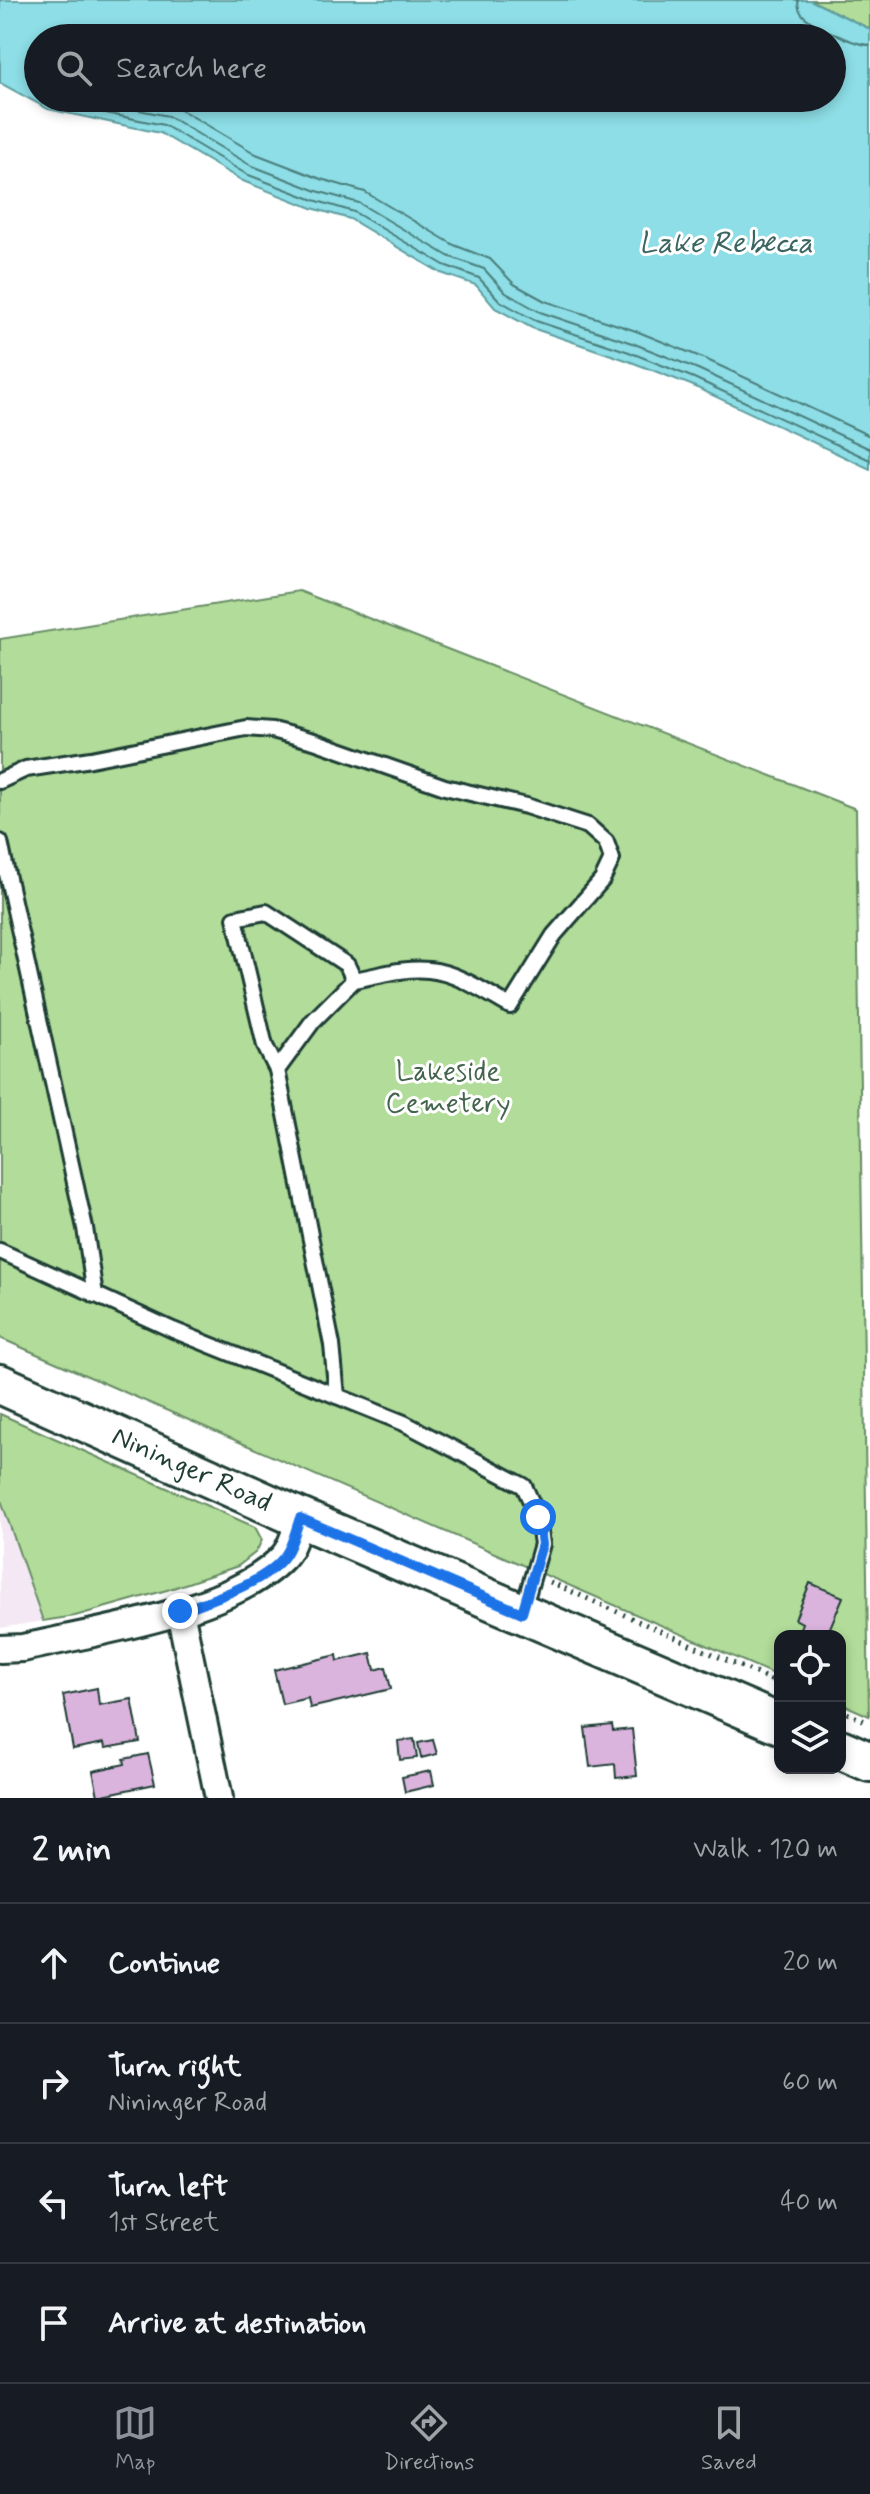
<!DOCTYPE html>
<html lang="en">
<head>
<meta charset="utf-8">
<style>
  :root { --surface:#171b24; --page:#242831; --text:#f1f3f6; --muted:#9ea1a6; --line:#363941; --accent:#8c9099 }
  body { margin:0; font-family:Mynerve,sans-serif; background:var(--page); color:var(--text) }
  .controls { position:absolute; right:24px; bottom:24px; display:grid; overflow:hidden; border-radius:16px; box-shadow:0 4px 12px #0003 }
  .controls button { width:72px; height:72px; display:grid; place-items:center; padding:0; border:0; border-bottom:2px solid var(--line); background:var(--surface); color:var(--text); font:40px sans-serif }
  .stop { position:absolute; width:24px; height:24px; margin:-18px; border:6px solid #1a73e8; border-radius:50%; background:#fff }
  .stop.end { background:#1a73e8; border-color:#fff; box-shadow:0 2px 8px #0008 }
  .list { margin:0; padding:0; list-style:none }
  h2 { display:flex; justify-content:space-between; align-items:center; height:104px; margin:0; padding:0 32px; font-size:34px }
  h2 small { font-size:26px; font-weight:400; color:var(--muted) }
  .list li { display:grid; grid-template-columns:52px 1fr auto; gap:24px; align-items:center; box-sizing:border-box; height:120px; padding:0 32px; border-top:2px solid var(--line) }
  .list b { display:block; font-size:30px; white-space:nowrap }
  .list p { margin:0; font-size:26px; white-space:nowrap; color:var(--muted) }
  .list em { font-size:26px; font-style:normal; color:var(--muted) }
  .icon { flex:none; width:44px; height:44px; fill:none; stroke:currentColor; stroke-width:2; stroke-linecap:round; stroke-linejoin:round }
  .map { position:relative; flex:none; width:870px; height:1798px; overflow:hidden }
  .search { position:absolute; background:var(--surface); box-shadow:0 4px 12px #0003; left:24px; right:24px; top:24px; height:88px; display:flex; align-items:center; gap:20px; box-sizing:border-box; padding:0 28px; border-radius:44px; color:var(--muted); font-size:30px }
  .sheet { height:584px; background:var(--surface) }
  nav { display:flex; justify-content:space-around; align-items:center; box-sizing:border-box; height:112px; border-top:2px solid var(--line); background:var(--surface); font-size:22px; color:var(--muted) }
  nav a { display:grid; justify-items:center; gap:4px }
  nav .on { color:var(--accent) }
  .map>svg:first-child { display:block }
  .built { fill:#f4e8f5 }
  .green { fill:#b1dc99; stroke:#688c66; stroke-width:2 }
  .water { fill:#8ddee6; stroke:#619e9f; stroke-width:2; fill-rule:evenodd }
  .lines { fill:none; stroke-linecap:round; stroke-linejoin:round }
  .shore { stroke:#4b7d7b; stroke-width:2 }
  .building { fill:#dbb4dd; stroke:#1f3d34; stroke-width:2 }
  .lane-casing { stroke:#1f3d34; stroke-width:20 }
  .street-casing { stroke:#1f3d34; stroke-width:32 }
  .secondary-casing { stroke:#1f3d34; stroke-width:44 }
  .path { stroke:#1f3d34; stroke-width:5; stroke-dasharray:2 6; stroke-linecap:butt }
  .lane { stroke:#fff; stroke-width:14 }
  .street { stroke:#fff; stroke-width:26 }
  .secondary { stroke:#fff; stroke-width:38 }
  .route { stroke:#1a73e8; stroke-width:10 }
  .labels { text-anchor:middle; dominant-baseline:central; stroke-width:6; stroke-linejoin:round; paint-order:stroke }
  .park-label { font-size:28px; fill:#44654d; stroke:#fff }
  .street-label { font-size:28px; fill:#1f3d34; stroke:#fff }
  .water-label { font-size:30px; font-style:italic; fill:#3a6560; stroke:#fff }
</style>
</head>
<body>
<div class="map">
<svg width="870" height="1798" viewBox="0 0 870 1798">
  <rect width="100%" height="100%" fill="#fff"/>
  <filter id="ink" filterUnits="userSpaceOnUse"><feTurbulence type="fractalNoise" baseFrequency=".0125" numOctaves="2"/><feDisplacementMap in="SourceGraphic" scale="16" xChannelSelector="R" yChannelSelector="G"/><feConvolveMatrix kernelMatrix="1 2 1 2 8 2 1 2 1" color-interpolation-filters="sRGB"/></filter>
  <g filter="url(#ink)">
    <path class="built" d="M0 1497 43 1621 0 1628Z"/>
    <g class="green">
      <path d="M810 0H870V29Z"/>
      <path d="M299 591 856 809 869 1716 840 1703V1636H780V1677L0 1338V639Z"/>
      <path d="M0 1414 255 1527 262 1540 256 1552 238 1566 167 1590 75 1616 43 1621 0 1497Z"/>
    </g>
    <path class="water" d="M0 0H810L870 29V469L691 385 626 360 532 328 495 308 476 285 441 273 350 219 312 208 243 181 160 133 48 109 0 83ZM38 38H832V98H38Z"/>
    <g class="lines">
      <g class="shore">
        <path d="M798 0C798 7 799 12 805 17 816 27 855 45 870 45"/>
        <path d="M44 98 51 102 164 125 246 174 314 200 354 212 444 265 479 278 500 301 536 321 629 352 694 378 870 460"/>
        <path d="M82 98 168 116 250 165 317 191 359 203 448 256 484 269 506 293 540 312 632 343 698 369 870 449"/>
        <path d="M142 98 173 105 256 154 321 179 365 192 454 245 490 259 514 284 545 301 636 331 703 358 870 436"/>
      </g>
    </g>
    <g class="building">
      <path d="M810 1583 843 1597 827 1635 821 1632 819 1636H797L802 1623 795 1619Z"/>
      <path d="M371 1653 375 1670 386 1667 391 1689 310 1708 308 1698 282 1704 274 1670 337 1655 338 1661Z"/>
      <path d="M97 1688 99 1705 132 1699 140 1742 105 1748 104 1743 73 1749 63 1695Z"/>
      <path d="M612 1725 613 1731 632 1729 637 1776 616 1778 615 1764 590 1767 585 1728Z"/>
      <path d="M414 1739 417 1758 400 1760 398 1741Z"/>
      <path d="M433 1740 437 1754 421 1758 418 1743Z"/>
      <path d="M148 1754 155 1784 98 1796 93 1771 125 1764 124 1759Z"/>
      <path d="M431 1771 434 1785 405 1792 402 1777Z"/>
    </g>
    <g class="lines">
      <defs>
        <g id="lane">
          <path d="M0 781 26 769 91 759 246 728 272 730 314 741 445 787 526 806 588 826 606 842 612 859 602 880 554 935 510 1006C485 992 458 973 429 970 405 967 377 976 354 980"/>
          <path d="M0 842 85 1228 95 1295"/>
          <path d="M277 1070 313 1021 354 980 347 965 266 912 235 918 265 1046 277 1070 332 1345 337 1396"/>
          <path d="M0 1251 173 1330 404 1423 524 1486 538 1517 542 1544 522 1613"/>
        </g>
        <g id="street">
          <path d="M180 1611 219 1798"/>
          <path d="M0 1649 23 1648C96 1631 232 1612 283 1557 292 1548 296 1530 300 1518"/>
        </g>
        <g id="secondary">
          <path id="s1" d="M0 1384 300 1518 780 1724"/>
          <path d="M840 1749 870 1762"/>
        </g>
      </defs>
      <use href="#lane" class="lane-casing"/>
      <use href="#street" class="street-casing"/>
      <use href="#secondary" class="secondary-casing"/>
      <g class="path">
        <path d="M550 1582 780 1684"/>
        <path d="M840 1710 865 1721"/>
      </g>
      <use href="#lane" class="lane"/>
      <use href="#street" class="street"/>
      <use href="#secondary" class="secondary"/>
    </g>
  </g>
  <g class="lines" filter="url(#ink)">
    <path class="route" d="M180 1611C211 1600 268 1582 286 1554 293 1543 296 1529 300 1518L522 1613 542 1544 538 1517"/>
  </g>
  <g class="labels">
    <g class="park-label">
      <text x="448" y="1072">Lakeside<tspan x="448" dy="32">Cemetery</tspan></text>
    </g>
    <g class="street-label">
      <text stroke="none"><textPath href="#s1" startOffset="210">Nininger Road</textPath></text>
    </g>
    <g class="water-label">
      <text x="726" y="243">Lake Rebecca</text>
    </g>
  </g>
</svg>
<div class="controls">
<button><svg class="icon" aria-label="locate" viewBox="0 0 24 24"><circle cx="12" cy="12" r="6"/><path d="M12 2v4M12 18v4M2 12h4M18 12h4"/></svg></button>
<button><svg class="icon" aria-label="layers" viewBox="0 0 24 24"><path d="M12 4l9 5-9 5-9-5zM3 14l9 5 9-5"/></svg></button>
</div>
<div class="stop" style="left:538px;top:1517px"></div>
<div class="stop end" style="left:180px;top:1611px"></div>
<div class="search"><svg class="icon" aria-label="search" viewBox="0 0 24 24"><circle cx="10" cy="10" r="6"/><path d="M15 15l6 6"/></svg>Search here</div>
</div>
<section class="sheet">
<h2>2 min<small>Walk · 120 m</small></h2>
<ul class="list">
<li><svg class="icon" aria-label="ahead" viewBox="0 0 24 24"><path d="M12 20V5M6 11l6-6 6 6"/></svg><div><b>Continue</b></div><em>20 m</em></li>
<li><svg class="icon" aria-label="right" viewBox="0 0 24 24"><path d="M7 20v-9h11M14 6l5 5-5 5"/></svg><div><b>Turn right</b><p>Nininger Road</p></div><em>60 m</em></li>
<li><svg class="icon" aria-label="left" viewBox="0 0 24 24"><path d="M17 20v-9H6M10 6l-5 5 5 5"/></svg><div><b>Turn left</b><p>1st Street</p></div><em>40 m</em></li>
<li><svg class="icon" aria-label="arrive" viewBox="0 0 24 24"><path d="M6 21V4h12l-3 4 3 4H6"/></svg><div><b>Arrive at destination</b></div></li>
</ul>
</section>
<nav>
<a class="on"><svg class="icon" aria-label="map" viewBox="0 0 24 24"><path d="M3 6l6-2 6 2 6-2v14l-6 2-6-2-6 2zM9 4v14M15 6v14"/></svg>Map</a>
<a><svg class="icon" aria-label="directions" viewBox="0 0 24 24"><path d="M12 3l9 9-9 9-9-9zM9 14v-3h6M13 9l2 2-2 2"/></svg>Directions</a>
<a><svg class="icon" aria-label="saved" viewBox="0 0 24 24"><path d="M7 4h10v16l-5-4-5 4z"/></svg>Saved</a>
</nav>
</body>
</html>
